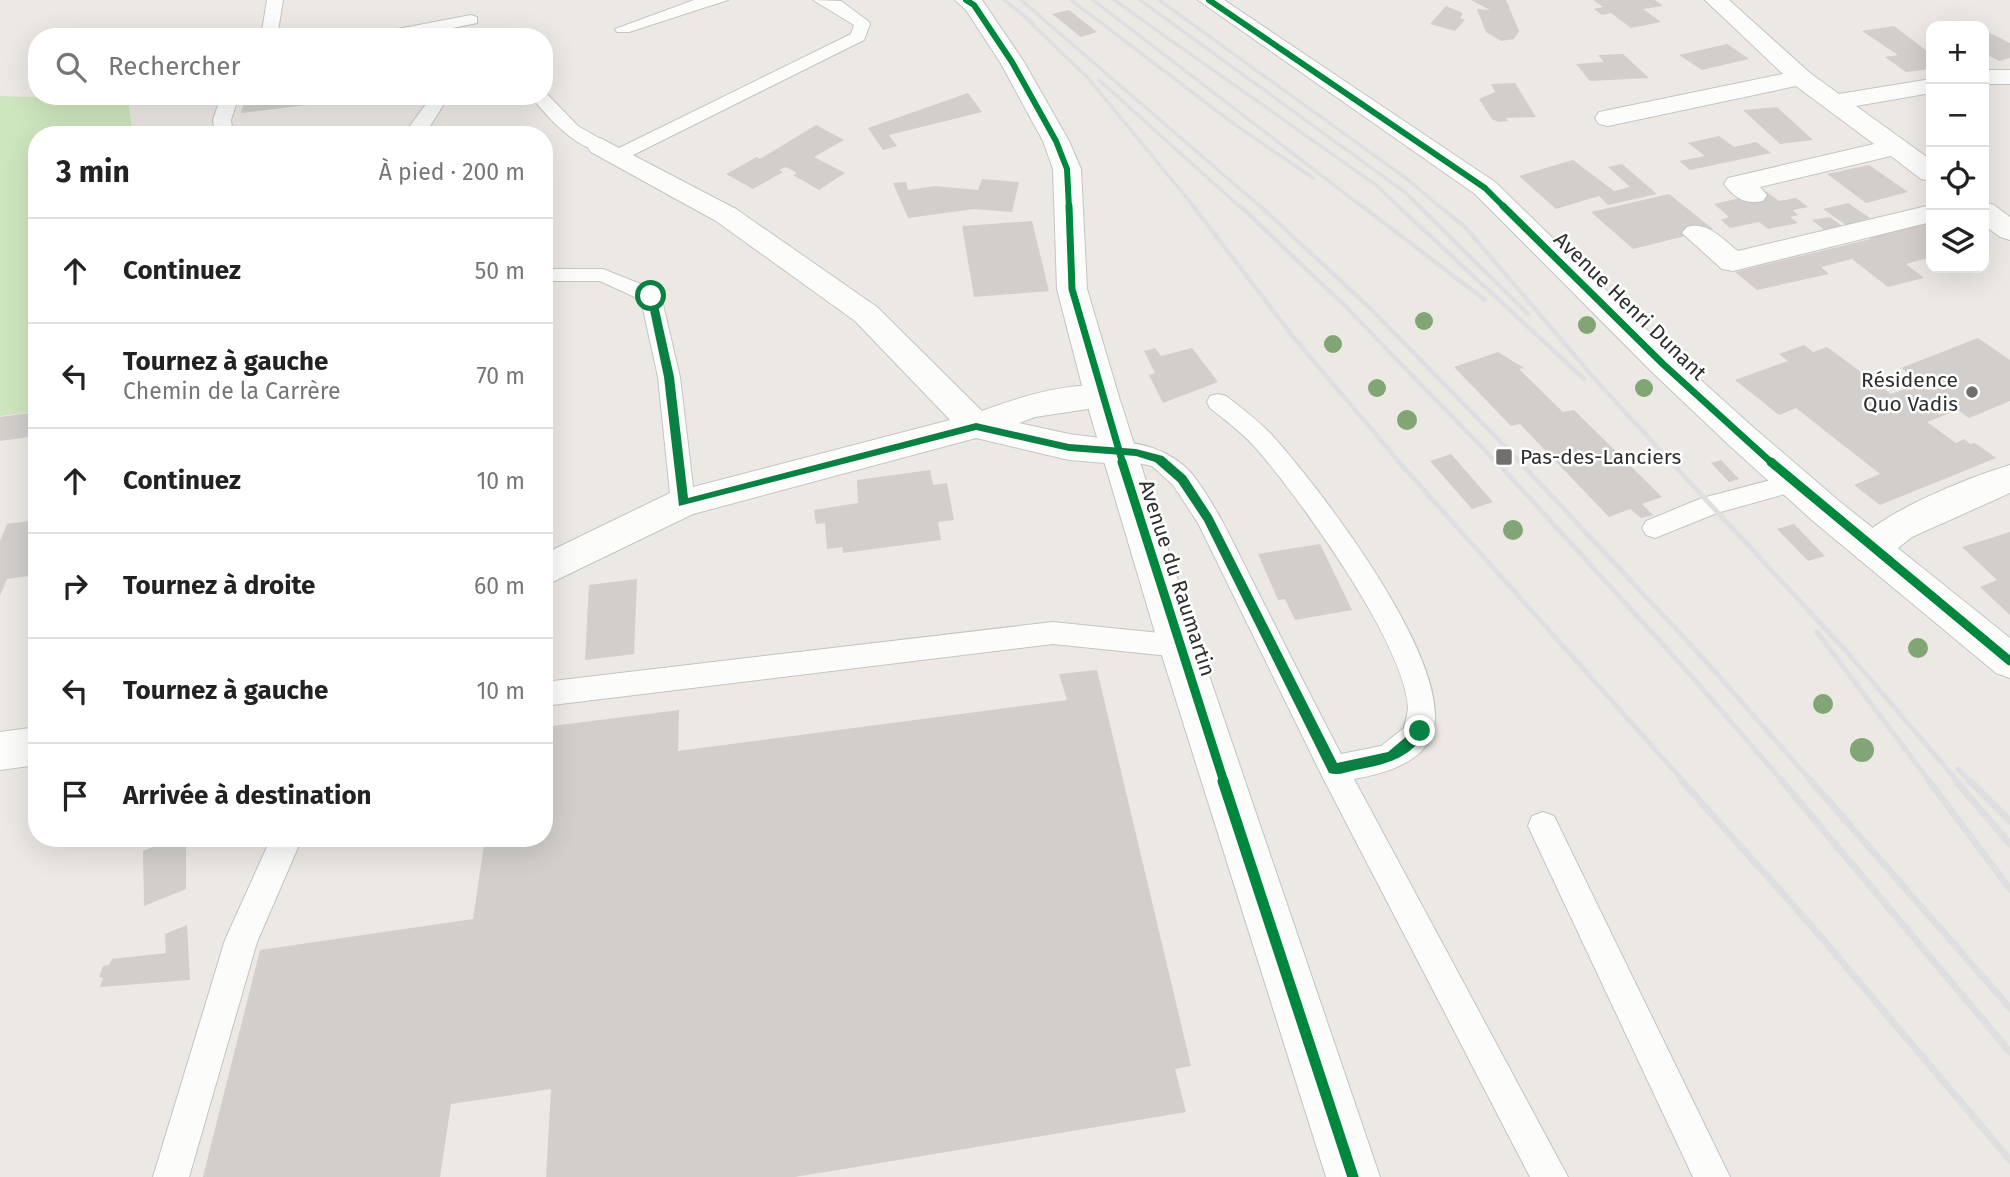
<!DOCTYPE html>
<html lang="fr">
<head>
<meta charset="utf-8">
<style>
  :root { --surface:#fff; --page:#f2f2f2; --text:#222; --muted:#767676; --line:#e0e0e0 }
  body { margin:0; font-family:"Fira Sans",sans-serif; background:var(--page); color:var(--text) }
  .controls { position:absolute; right:21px; top:21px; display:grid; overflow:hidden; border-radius:14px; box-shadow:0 7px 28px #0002 }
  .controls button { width:63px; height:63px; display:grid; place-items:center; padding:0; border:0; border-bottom:2px solid var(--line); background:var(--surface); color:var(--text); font:35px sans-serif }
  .stop { position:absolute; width:21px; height:21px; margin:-16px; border:5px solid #0b8043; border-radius:50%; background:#fff }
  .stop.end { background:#0b8043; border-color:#fff; box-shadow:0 2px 7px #0008 }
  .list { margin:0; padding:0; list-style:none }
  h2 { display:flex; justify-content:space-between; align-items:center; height:91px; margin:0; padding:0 28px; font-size:30px }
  h2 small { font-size:23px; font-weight:400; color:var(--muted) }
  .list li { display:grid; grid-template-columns:46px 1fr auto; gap:21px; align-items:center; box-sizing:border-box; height:105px; padding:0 28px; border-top:2px solid var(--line) }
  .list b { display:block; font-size:26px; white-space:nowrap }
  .list p { margin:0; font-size:23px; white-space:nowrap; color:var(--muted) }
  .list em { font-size:23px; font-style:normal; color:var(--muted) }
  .icon { flex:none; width:38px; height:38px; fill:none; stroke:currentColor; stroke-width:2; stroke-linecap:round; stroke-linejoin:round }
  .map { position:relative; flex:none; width:2010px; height:1177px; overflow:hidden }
  .search { position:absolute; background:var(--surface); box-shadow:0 7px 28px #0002; left:28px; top:28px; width:525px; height:77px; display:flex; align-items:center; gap:18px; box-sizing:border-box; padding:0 24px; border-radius:28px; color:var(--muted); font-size:26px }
  .panel { position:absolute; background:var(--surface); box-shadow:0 7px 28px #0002; left:28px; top:126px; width:525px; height:721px; border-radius:28px }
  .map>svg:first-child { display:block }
  .green { fill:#cee6be }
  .building { fill:#d1cecb }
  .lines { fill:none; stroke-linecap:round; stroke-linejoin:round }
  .service-casing { stroke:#c5c4c5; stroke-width:2 }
  .minor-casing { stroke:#c5c4c5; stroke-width:2 }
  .tertiary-casing { stroke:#c5c4c5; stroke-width:2 }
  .service { fill:#fcfcfb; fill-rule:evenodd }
  .minor { fill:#fcfcfb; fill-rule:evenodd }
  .tertiary { fill:#fcfcfb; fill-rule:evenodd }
  .rail-far3 { stroke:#dfdfe1; stroke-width:3.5 }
  .rail-far2 { stroke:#dfdfe1; stroke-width:4.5 }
  .rail-far1 { stroke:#dfdfe1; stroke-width:5 }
  .rail { stroke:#dfdfe1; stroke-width:7 }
  .cycleway-far3-casing { stroke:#fff; stroke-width:9 }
  .cycleway-far2-casing { stroke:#fff; stroke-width:10 }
  .cycleway-far1-casing { stroke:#fff; stroke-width:13 }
  .cycleway-casing { stroke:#fff; stroke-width:16 }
  .cycleway-far3 { stroke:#00873e; stroke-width:6 }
  .cycleway-far2 { stroke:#00873e; stroke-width:7 }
  .cycleway-far1 { stroke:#00873e; stroke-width:9 }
  .cycleway { stroke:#00873e; stroke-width:11 }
  .tree { fill:#82a575 }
  .route { fill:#0b8043 }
  .poi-dot { fill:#706f6e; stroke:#fff; stroke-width:2.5 }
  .labels { text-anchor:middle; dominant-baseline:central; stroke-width:5; stroke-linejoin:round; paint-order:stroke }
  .street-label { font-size:21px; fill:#2e2e2e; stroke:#fff }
  .poi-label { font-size:21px; fill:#2e2e2e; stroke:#fff; text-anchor:end }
</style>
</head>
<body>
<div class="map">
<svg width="2010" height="1177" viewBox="0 0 2010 1177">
  <rect width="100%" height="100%" fill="#ece8e4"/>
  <path class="green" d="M0 96 128 101 133 135H37V411L0 416Z"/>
  <g class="building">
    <path d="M1471 0H1506L1519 31 1514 39 1501 41 1486 32 1477 9 1490 10Z"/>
    <path d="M1593 0H1655L1663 6 1643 9 1661 22 1631 28 1611 13 1602 15 1594 9 1603 7Z"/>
    <path d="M1446 6 1463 13 1460 18 1465 20 1455 31 1430 24Z"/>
    <path d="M1069 10 1097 32 1081 37 1052 14Z"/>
    <path d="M1894 26 1931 54V69L1906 72 1885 57 1898 55 1862 31Z"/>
    <path d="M1984 30 2010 43V58L1999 61 1984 53Z"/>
    <path d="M1727 44 1749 59 1702 70 1679 55Z"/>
    <path d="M1623 54 1649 78 1590 81 1576 64 1604 62 1598 55Z"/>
    <path d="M1515 83 1536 117 1506 118 1508 121 1498 122 1492 119 1479 99 1495 92 1491 84Z"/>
    <path d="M968 93 982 112 889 135 897 146 883 150 868 128Z"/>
    <path d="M246 96H309L306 105 241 113Z"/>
    <path d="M1777 107 1813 140 1780 144 1743 110Z"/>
    <path d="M816 125 844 140 814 157 845 173 819 190 793 175 797 173 786 167 779 170 783 172 753 189 726 174 757 157 760 159Z"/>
    <path d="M1719 136 1734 147 1756 142 1771 153 1690 170 1679 161 1705 156 1688 143Z"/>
    <path d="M1573 160 1614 191 1630 187 1608 167 1622 164 1657 194 1608 205 1599 196 1556 209 1519 176Z"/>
    <path d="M1869 165 1908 192 1866 203 1827 174Z"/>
    <path d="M982 179 1019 182 1012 212 974 209 908 218 893 183 906 182 908 190 935 186 978 190Z"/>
    <path d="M1767 192 1779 201 1796 198 1808 207 1793 210 1798 215 1790 217 1798 223 1768 229 1759 222 1730 228 1721 220 1729 217 1714 204Z"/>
    <path d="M1669 194 1713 229 1633 249 1591 212Z"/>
    <path d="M1848 203 1870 218 1846 225 1823 209Z"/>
    <path d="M1830 217 1842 226 1824 230 1812 220Z"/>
    <path d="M1931 219V257L1906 264 1924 278 1888 287 1852 259 1821 267 1829 274 1757 290 1735 272 1871 239 1865 235Z"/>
    <path d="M1032 221 1049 291 974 297 962 226Z"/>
    <path d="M1978 338 2010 360V401L1969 418 1958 410 1927 422 1956 443 1964 439 1970 444 1975 443 1996 458 1880 505 1854 485 1880 474 1796 408 1779 415 1735 380 1788 361 1779 354 1804 345 1813 352 1827 347 1891 394 1922 383 1901 368Z"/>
    <path d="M1155 348 1161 356 1192 348 1218 382 1163 403 1149 375 1155 373 1144 351Z"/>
    <path d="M1498 352 1524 368 1519 369 1563 412 1574 410 1662 497 1642 504 1653 515 1641 518 1630 509 1609 517 1520 424 1511 426 1454 367Z"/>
    <path d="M37 412V436L0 441V417Z"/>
    <path d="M1451 454 1493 502 1472 509 1430 461Z"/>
    <path d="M1721 460 1739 479 1729 482 1711 463Z"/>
    <path d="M930 470 933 485 947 483 954 520 938 522 941 540 843 553 842 547 827 549 825 523 816 524 814 510 858 503 857 480Z"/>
    <path d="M37 520V575L7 579 0 596V541L7 524Z"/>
    <path d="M1794 524 1825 556 1808 561 1777 529Z"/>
    <path d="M2010 532V615L1980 587 1997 580 1962 547Z"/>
    <path d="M1320 544 1352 610 1295 620 1285 599 1278 600 1258 554Z"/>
    <path d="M637 579 634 654 585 660 589 585Z"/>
    <path d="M1097 670 1191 1066 1175 1069 1186 1112 795 1177H546L551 1089 451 1104 440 1177H203L260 950 473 919 485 838H544V727L679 710 678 751 1067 700 1059 674Z"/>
    <path d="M175 838H186V889L144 906 143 851Z"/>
    <path d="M187 925 190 980 100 987 103 978 99 977 103 966 109 965 112 959 166 953 165 934Z"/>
  </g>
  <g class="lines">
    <defs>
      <g id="service">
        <path d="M267 0H283L277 37H261Z"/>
        <path d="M694 0H728L629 32H617L615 29Z"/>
        <path d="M813 0 841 1 868 21 870 24 864 40 625 159H613L610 155 613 151 851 34 854 25Z"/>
        <path d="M471 15 477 17V23L409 37H374L382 32Z"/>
        <path d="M545 92 578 126 606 142 609 146 606 150C582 156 544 114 531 96H544Z"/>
        <path d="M221 96H239L231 120 233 135H215L213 120Z"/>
        <path d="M432 96H449L425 134 403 135Z"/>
        <path d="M544 269H603L658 291 661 296 680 377 695 503 692 510 683 512 674 510 671 503 658 377 641 300 600 281H544Z"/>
        <path d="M1218 394 1226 396C1242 408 1257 420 1271 434 1319 487 1453 661 1433 732 1423 764 1382 774 1354 779L1568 1177H1530L1323 778 1198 523 1173 485 1152 466 1110 457 1106 451 1110 445C1136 437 1175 453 1192 474 1217 506 1234 545 1253 582 1282 639 1311 697 1341 754L1381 746 1404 728C1405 722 1408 714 1408 707 1404 642 1298 496 1254 446 1241 432 1225 420 1210 408L1207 402 1210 396Z"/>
        <path d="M1794 474 1803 477 1806 483 1803 489 1717 513 1655 538 1646 535 1642 528 1646 521 1702 498Z"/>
        <path d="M1053 622 1179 635 1189 638 1193 646 1189 654 1179 657 1053 644 544 706V682Z"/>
        <path d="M1543 812 1554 816 1730 1177H1693L1528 826 1532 816Z"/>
        <path d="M271 838H302L257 942 189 1177H153L225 940Z"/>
      </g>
      <g id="minor">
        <path d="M1705 0H1729L1810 73 1839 94 1931 79V93L1856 106 1931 160V181L1921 179 1891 156 1760 187 1767 195 1763 201C1747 205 1734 198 1724 184L1728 178 1874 144 1796 86 1608 126 1599 124 1595 118 1599 112 1783 74Z"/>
        <rect x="1984" y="70" width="26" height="14"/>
        <path d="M600 138 736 209 877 307 982 411C1017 398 1077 378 1114 389L1119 397 1114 405 1035 417 1019 423 1069 434 1130 442 1135 451 1130 460 1118 464 1069 460 976 438 693 514 544 586V554L670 493 950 420 855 321 716 221 591 152 587 146 591 140Z"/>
        <path d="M1984 202 1994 205 2010 217V240L2000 237 1984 225Z"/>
        <path d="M1931 205V222L1733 271 1722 269 1682 233 1687 227C1708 221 1722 239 1738 251Z"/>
        <path d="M2010 465V493L1912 537 1884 559 1871 564 1858 559 1852 549C1870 516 1972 476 2010 465Z"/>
        <path d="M37 727V765L0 770V732Z"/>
      </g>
      <g id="tertiary">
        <path d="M955 0H982L1024 62 1069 141 1081 169 1087 289 1119 397 1199 646 1380 1177H1326L1159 646 1085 397 1057 289 1053 169 1043 141 1000 62 966 10Z"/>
        <path d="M1198 0H1224L1495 182 1674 356 1754 428 1839 501 2010 638V678L1996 673 1813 521 1730 446 1652 372 1475 194Z"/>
      </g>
    </defs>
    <use href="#service" class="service-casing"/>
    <use href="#minor" class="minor-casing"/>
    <use href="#tertiary" class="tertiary-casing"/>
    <use href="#service" class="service"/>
    <use href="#minor" class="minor"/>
    <use href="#tertiary" class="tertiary"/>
    <g class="rail-far3">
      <path d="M1004 0 1033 23"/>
      <path d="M1021 0 1262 208"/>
      <path d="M1071 0 1234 124 1313 178"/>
      <path d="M1093 0 1364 208"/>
      <path d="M1114 0 1376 185 1400 208"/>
      <path d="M1140 0 1406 193 1421 208"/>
      <path d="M1159 0 1407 179 1441 208"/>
      <path d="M1026 18 1088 78 1195 208"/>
      <path d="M1099 80 1241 208"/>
    </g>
    <g class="rail-far2">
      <path d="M1193 206 1294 338 1401 464"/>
      <path d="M1240 206 1344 305 1498 464"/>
      <path d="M1260 206 1371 309 1522 464"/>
      <path d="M1362 206 1485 300"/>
      <path d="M1398 206 1584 379"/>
      <path d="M1419 206 1528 314"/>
      <path d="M1439 206 1465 227 1600 385 1673 464"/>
    </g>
    <g class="rail-far1">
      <path d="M1399 462 1684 782"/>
      <path d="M1497 462 1687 671 1783 782"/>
      <path d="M1520 462 1702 657 1812 782"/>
      <path d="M1671 462 1847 652 1958 782"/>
      <path d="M1817 632 1930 782"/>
      <path d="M1958 769 1971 782"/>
    </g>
    <g class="rail">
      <path d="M1682 781 1809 923 2010 1160"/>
      <path d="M1782 781 2010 1052"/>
      <path d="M1811 781 2010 1008"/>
      <path d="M1929 781 2010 889"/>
      <path d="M1956 781 2010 844"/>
      <path d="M1970 781 2010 821"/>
    </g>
    <defs>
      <g id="cycleway-far3">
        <path d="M966 0 974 5 1012 62 1056 141 1067 169 1069 208"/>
        <path d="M1209 0 1485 188 1505 208"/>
      </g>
      <g id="cycleway-far2">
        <path d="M1069 206 1072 289 1123 464"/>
        <path d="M1503 206 1663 364 1773 464"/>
      </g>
      <g id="cycleway-far1">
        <path d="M1122 462 1224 782"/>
        <path d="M1771 462 2010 661"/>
      </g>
      <path id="cycleway" d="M1223 781 1353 1177"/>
    </defs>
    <use href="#cycleway-far3" class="cycleway-far3-casing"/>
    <use href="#cycleway-far2" class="cycleway-far2-casing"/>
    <use href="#cycleway-far1" class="cycleway-far1-casing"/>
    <use href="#cycleway" class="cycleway-casing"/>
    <use href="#cycleway-far3" class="cycleway-far3"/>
    <use href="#cycleway-far2" class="cycleway-far2"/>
    <use href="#cycleway-far1" class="cycleway-far1"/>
    <use href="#cycleway" class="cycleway"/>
  </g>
  <g class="tree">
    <circle cx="1424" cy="321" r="9"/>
    <circle cx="1587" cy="325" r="9"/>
    <circle cx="1333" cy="344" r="9"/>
    <circle cx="1377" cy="388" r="9"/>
    <circle cx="1644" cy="388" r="9"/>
    <circle cx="1407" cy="420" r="10"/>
    <circle cx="1513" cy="530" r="10"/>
    <circle cx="1918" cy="648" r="10"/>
    <circle cx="1823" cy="704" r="10"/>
    <circle cx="1862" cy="750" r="12"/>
  </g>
  <path class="route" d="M651 293 656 296 674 377 688 498 976 423 1069 444 1136 449 1163 456 1186 476 1212 516 1337 763 1388 752 1420 725 1426 731C1411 759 1386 764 1356 770 1347 772 1338 776 1329 773L1204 521 1178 482 1155 462 1136 456 1069 451 976 430 679 506 664 377 647 296Z"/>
  <g class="poi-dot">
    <circle cx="1972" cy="392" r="7"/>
    <rect x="1495" y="448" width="18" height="18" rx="3.5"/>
  </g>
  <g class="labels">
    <g class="street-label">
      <text transform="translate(1630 306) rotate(44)">Avenue Henri Dunant</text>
      <text transform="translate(1177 578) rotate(72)">Avenue du Raumartin</text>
    </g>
    <g class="poi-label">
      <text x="1958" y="380">Résidence<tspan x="1958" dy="24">Quo Vadis</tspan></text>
      <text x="1520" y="457" text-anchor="start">Pas-des-Lanciers</text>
    </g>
  </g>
</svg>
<div class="controls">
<button>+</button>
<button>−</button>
<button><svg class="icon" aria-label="locate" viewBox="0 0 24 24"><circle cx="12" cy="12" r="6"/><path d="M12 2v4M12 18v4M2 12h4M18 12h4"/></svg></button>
<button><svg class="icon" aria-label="layers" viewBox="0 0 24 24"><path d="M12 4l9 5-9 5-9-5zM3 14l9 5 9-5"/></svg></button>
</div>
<div class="stop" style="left:651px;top:296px"></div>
<div class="stop end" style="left:1420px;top:731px"></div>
<div class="search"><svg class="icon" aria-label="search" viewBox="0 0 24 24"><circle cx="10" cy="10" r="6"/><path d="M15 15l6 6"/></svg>Rechercher</div>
<section class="panel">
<h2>3 min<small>À pied · 200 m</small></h2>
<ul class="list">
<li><svg class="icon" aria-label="ahead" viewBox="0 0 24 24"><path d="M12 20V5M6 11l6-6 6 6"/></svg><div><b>Continuez</b></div><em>50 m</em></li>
<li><svg class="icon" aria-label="left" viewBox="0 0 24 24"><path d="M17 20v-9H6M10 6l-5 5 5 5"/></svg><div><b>Tournez à gauche</b><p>Chemin de la Carrère</p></div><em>70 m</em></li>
<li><svg class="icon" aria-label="ahead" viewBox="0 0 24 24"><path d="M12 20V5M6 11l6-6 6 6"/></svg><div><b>Continuez</b></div><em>10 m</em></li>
<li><svg class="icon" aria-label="right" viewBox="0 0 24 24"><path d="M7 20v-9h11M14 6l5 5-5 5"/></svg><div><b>Tournez à droite</b></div><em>60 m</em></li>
<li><svg class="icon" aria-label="left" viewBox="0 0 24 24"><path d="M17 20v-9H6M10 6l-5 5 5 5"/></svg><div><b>Tournez à gauche</b></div><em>10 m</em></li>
<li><svg class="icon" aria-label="arrive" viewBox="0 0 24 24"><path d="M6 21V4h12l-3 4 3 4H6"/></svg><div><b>Arrivée à destination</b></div></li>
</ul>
</section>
</div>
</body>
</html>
